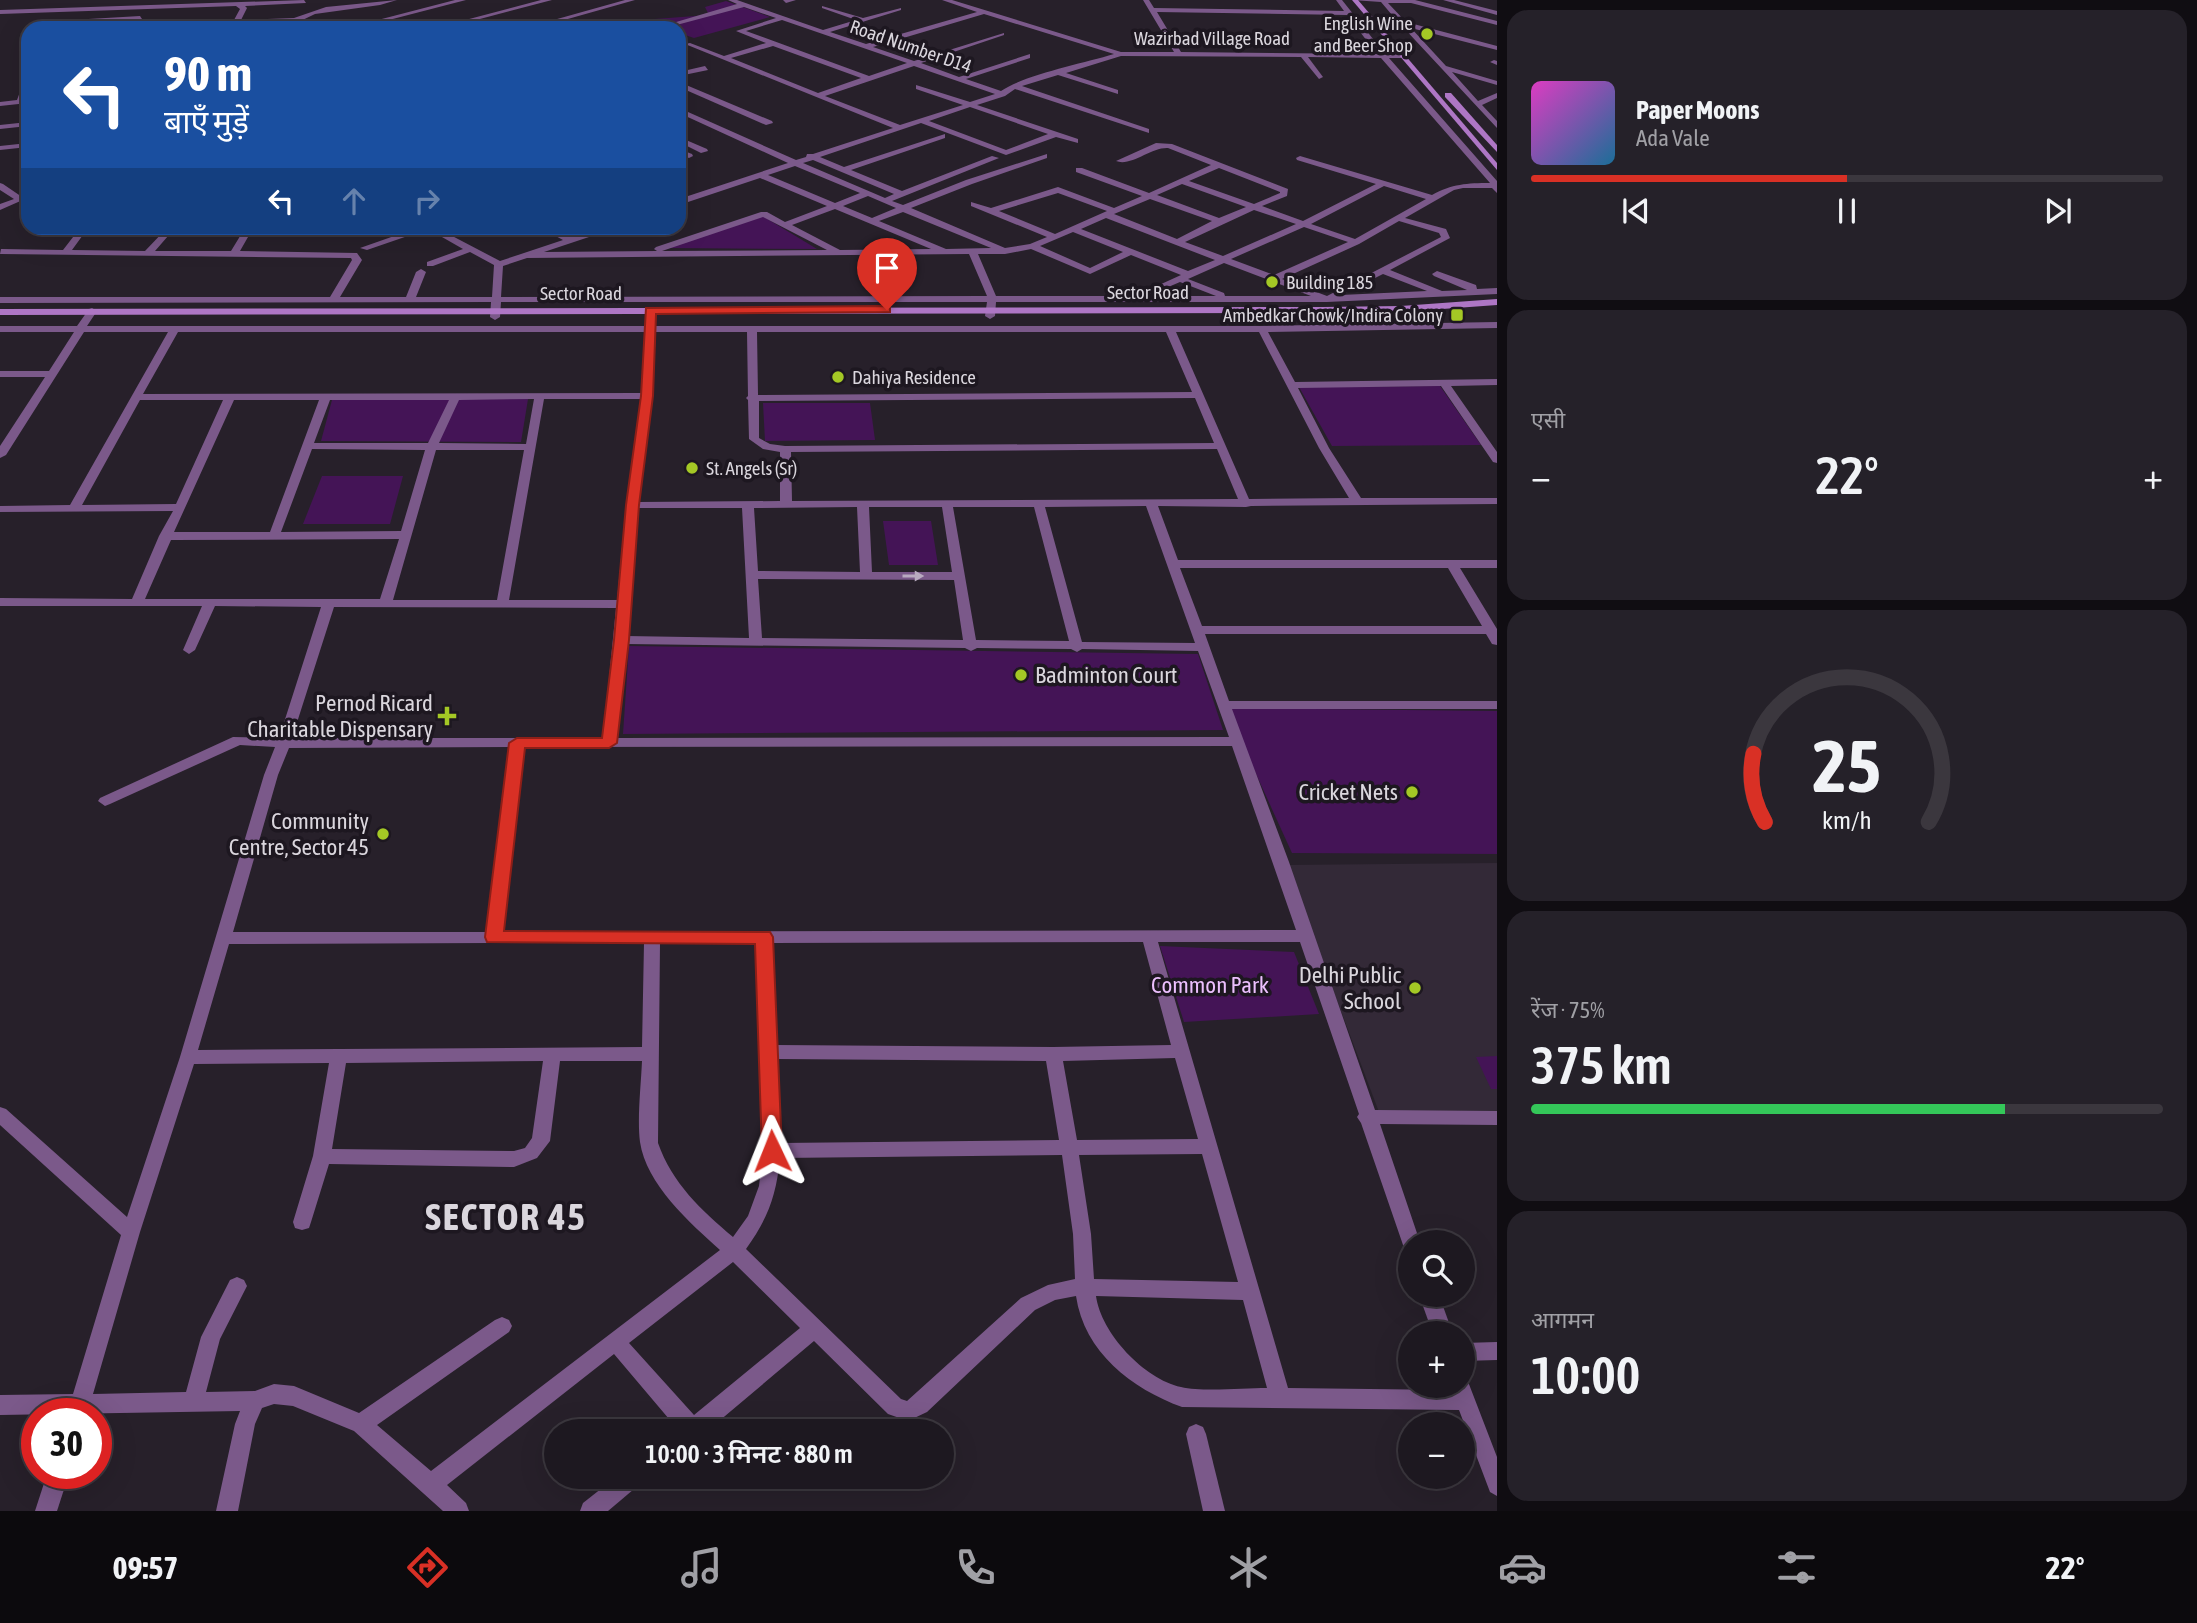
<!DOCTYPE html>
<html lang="hi">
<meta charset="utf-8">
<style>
body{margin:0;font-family:"Asap Condensed","Noto Sans Devanagari",sans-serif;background:#252129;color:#f1f3f6;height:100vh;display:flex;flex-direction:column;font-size:26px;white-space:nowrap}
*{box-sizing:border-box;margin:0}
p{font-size:23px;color:#a0a0a5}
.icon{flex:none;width:38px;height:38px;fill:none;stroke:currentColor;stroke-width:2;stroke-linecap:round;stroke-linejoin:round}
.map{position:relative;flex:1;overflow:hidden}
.sheet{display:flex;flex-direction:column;gap:10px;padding:10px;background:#100d12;width:700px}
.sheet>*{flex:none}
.guide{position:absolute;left:21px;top:21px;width:665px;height:214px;border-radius:21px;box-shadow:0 7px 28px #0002,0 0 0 2px #3b373e;background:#1a4fa0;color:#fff;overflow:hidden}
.buttons{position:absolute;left:1398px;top:1230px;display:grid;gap:14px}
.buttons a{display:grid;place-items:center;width:77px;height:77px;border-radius:50%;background:#1d1820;box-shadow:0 7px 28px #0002,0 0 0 2px #3b373e;font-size:35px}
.speed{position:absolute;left:21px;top:1398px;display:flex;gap:14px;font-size:35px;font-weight:700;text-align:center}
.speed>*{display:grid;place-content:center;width:91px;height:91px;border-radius:50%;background:#1d1820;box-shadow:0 7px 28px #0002,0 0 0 2px #3b373e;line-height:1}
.speed .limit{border:10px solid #d22;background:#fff;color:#111}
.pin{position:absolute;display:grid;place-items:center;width:60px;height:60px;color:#fff;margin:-72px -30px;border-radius:50% 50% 50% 0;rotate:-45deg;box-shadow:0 0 7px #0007}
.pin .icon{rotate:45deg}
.me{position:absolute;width:77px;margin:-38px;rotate:358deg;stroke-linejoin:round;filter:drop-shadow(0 0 5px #0008)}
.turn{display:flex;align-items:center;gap:24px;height:147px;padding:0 28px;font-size:32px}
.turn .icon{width:91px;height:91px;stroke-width:2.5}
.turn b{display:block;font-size:49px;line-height:60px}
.lanes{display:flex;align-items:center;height:66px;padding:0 28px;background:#0003;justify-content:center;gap:35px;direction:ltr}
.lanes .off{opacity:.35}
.big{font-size:52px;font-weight:600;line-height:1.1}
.sheet .widget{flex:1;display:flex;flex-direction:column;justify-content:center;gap:10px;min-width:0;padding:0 24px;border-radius:21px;background:#252129}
.sheet .dial{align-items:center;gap:0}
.dial svg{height:182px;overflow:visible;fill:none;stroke:#3b373e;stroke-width:7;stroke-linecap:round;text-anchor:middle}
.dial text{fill:#f1f3f6;stroke:none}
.song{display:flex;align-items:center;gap:21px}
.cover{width:84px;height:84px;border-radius:10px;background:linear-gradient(135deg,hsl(310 70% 55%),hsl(200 70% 35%))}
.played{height:7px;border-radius:4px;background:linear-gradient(90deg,#d93025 50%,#3b373e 50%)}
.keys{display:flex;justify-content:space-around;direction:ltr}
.heat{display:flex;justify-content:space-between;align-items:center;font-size:38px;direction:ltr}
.charge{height:10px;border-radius:5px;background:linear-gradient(90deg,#34c759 75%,#3b373e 0)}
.trip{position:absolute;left:544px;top:1419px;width:410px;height:70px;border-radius:35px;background:#1d1820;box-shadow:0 7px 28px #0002,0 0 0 2px #3b373e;font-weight:600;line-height:70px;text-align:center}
.tabs{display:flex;height:112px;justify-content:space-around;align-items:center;background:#0c0a0d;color:#a0a0a5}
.tabs .icon{width:49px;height:49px}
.tabs .on{color:#d93025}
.tabs b{font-size:32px;color:#f1f3f6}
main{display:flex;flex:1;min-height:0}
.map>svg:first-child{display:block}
.built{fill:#332937}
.green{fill:#441456}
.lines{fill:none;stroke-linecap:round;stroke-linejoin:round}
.street{fill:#7b598a;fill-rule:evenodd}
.secondary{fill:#ae76c5;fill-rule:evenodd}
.oneway{fill:#b9aac0}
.route{fill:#d93025;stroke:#8d1f18;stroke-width:2}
.poi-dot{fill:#a4c825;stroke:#1d1720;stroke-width:2.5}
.labels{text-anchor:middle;stroke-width:7;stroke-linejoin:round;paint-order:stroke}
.far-poi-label{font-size:19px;fill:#dad6dd;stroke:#1d1720;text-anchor:start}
.far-street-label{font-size:19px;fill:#dad6dd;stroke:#1d1720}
.poi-label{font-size:23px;fill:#dad6dd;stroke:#1d1720;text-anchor:end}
.park-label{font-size:23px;fill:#ebbffd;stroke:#1d1720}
.near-district-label{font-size:37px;font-weight:bold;letter-spacing:2px;fill:#dad6dd;stroke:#1d1720}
</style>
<main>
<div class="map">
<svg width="1497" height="1511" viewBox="0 0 1497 1511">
<rect width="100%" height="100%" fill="#27202a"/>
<polygon class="built" points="1497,863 1497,1111 1379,1112 1286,865"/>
<g class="green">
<polygon points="726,1 770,17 694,38 679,33 679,28 666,28 641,20 709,15 705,7"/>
<polygon points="759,214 817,249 666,248"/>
<polygon points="1440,386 1481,445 1332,446 1299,387"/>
<polygon points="528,399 521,442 321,441 332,400"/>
<polygon points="763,403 870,403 875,440 765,441"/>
<polygon points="322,476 403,476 390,524 303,524"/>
<polygon points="883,521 931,521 938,565 889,565"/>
<polygon points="629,646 1198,654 1223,730 623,734"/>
<polygon points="1226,708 1497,711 1497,854 1292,853"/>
<polygon points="1160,946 1294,952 1319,1014 1184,1022"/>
<polygon points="1497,1056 1497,1089 1491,1089 1476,1057"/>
</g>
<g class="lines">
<g class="street">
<polygon points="304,0 306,3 245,6 247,8 241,20 294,18 326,7 397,0 380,5 315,14 288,27 285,25 288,22 169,26 166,24 169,22 234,20 240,9 236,6 0,14 0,10"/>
<polygon points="455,0 466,0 358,28 347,28"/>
<polygon points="541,0 552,0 446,28 435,28"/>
<polygon points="625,0 635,0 536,28 525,28"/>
<path d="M728 0H737L823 30 856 20 822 8V6L863 18 901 8V10L830 32 866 44 977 12 942 0H952L1121 52H1174L1143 0H1149L1154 8 1344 11 1336 0H1342L1385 54H1406L1403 58H1389L1497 181V193L1492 188H1463L1454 190 1405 218 1446 229 1450 238 1390 270 1442 291 1467 290 1434 276 1432 274 1437 271 1476 285 1477 289 1497 288V294L1327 302H996L995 316 990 319 985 316 987 302H501L500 317 495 320 490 317 491 302 0 303V297H330L352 260 351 258 0 254 1 249 63 250 80 228H88L72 250 145 251 167 228H175L155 251H231L245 228H249L252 230 240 251 357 253 362 260 340 297H406L416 272 421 269 426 272 416 297H492L494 265 470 252 433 266H427V262L463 249 428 229 367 250 360 248 417 228H437L500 261 563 240 541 228H551L571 237 600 228H611L610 230 544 252 657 251 654 249 656 247 761 212H767L785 222 827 206 760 178 679 205V199L788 163 679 113V108L796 160 806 157 807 154H813L893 128 685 44 690 43 724 56 766 43 736 31 776 18 744 7 669 27 666 25 737 4ZM1157 12 1347 15 1377 54 1181 52ZM984 14 1114 54C1081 64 1027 74 1001 91L966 79 1030 58V54L959 77 921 63 1004 35V33L914 61 873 47ZM782 20 907 63 869 76 746 31ZM773 46 861 78 818 93 731 58ZM1121 56 1301 57 1319 79 1323 77 1308 57 1381 58 1490 183C1467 183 1452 184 1432 195L1300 156 1296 158 1297 160 1376 184 1303 221 1262 206 1287 196 1288 189 1172 144 1156 143 1116 161C1131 167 1151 147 1168 148L1211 165 1149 193 1082 168H1076V172L1142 196 1114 208 1058 187 991 208 971 202V206L1047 237 1030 244 1005 248 911 208 972 184 1047 158V154L966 180 903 205 892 201 999 158 992 156 902 191 851 170 945 138V134L844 167 820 157 921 123 1006 155 1056 137 1078 143V139L977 105 1005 96 1015 89 1149 133V129L1022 86 1058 75 1118 94V90L1066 73ZM914 66 995 94 970 102 916 85V89L963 105 900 125 825 96ZM970 107 1048 134 1006 150 929 121ZM813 160 894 194 885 198 803 163ZM795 166 860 193 835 203 768 175ZM1219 168 1280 192V193L1254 204 1189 181ZM1182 184 1246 207 1219 218 1157 195ZM1384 186 1426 199 1355 239 1311 224ZM1058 193 1107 211 1055 234 999 211ZM868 196 896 208 872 218 843 206ZM1150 199 1212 221 1177 239 1114 214ZM835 209 931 249 840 250 792 225ZM1254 210 1296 224 1223 256 1185 242ZM903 212 991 248 946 249 879 221ZM763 217 827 250 661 251H662ZM1106 218 1215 260 1188 271 1081 229ZM1399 221 1439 233 1441 237 1327 296 1282 279 1359 244ZM1304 227 1348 242 1274 275 1231 259ZM1073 232 1123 252 1090 268 1040 246ZM1031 249 1090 274 1131 255 1181 275 1135 296H996L978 254H1005ZM969 254 987 296 501 297 503 266 527 258ZM1224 263 1311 296H1225L1224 293 1188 279ZM1383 274 1427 291 1341 295ZM1180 282 1216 296H1147Z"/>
<polygon points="783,0 796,0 786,3"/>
<polygon points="1352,0 1415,0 1497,21 1497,25 1411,3 1388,3 1406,22 1497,46 1497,50 1411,28 1446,66 1497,81 1497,85 1452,72 1478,101 1497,93 1497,98 1482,105 1497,121 1497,128 1402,26 1383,24 1385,21 1398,22 1381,2"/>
<polygon points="1443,0 1454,0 1497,11 1497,15"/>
<polygon points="140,16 142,19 54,25 51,23 54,21"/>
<polygon points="1494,60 1497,61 1497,65 1490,62"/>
<polygon points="705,66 708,70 679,76 679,72"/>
<polygon points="28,79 28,91 25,99 28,99 28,103 0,106 0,102 17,100 24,81"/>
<polygon points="679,82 772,121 773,123 766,125 679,87"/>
<polygon points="28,122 28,126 0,129 0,125"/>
<polygon points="679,137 707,149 708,151 701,153 679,142"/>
<polygon points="28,143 28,147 0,150 0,146"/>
<polygon points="679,149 692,154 693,156 689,158 679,154"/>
<polygon points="0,183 3,184 25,199 0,210 0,204 14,199 0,190"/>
<path d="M650 307 655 310V326H1262L1497 322V328L1268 332 1295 382 1497 379V385L1451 386 1497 452V463L1493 462 1441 386 1298 388 1329 448 1361 498H1497V504L1251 506 1246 507 1158 506 1178 560H1497V568H1460L1497 629V645L1492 644 1486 634H1205L1229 701H1497V709H1232L1289 862 1375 1110 1497 1111V1125L1380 1124 1420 1242H1410V1250L1404 1248 1402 1242 1361 1123 1357 1117 1359 1114 1300 942H1158L1288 1388 1451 1390 1450 1386H1463V1378L1467 1379 1497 1457V1496L1490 1492 1459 1410 1182 1407C1132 1389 1084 1352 1076 1296L1055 1300 1035 1310 927 1412 908 1421 888 1414 814 1341 706 1432H680L614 1354 447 1485 466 1503 469 1511H443L354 1431 293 1406 274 1404 262 1408 255 1424 238 1511H216L235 1424 240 1411 0 1415V1395L73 1394 121 1235 0 1125V1107L6 1109 127 1217 180 1057 264 775 275 747 240 745 110 804 105 806 98 801 100 798 233 737 279 738 321 607 215 606 195 650 189 654 183 650 202 606H0V598L132 599 159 536 173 511 0 512V506L70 505 168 332H84L6 455 0 458V446L45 377H0V371H49L74 332H0V326H77L89 309 92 308 97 311 87 326H646L645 310ZM178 332H646L642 393 143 394ZM656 332H747L748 396 746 398 748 400 749 439 763 449 780 452V501L639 502 652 396ZM757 332H1166L1192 392 758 395ZM1176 332H1259L1319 448 1349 498 1249 499ZM1195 398 1214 443 785 446 770 444 759 438V401ZM534 399 526 444 439 443 459 400ZM544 399H641L626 505 617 600H509ZM140 400H223L176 504 82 505ZM234 400H319L270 532H174ZM330 400H449L428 443H314ZM312 449 425 450 401 531 281 532ZM1217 449 1238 499 792 501 791 452ZM436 450H524L497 600H393ZM1146 506 1195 643 1082 642 1045 507ZM857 507 860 572 758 571 754 508ZM869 507H942L952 572H872ZM953 507H1034L1069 641 976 640ZM638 508H742L749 638 626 636ZM399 539 380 599H145L171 540ZM1180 568H1448L1482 626H1202ZM758 579 954 580 963 640 762 638ZM334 607 616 608 603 738H292ZM626 644 965 648 971 651 977 648 1071 649 1077 652 1082 649 1198 651 1229 737 617 738ZM1232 746 1296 930 503 932 523 747ZM510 747 487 932H233L278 775 289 748ZM1143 942 1171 1045 1053 1047 776 1045 771 943ZM492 943H644L642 1047 198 1050 229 944ZM660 943H755L763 1151 759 1186 748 1216 733 1237C701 1210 672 1183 658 1143ZM1175 1058 1198 1139 1077 1140 1063 1061ZM777 1059 1046 1061 1059 1140 781 1143ZM543 1061 532 1138 525 1148 514 1151 332 1149 346 1063ZM560 1061H642C641 1085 637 1119 640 1142 646 1184 690 1223 720 1250L431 1471 377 1425 509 1332 512 1326 509 1320 502 1317 495 1320 359 1413 294 1386 274 1384 255 1391 206 1392 220 1339 247 1286 244 1280 237 1277 230 1280 201 1337 186 1392 93 1394 140 1232 194 1064 329 1063 313 1156 293 1222 295 1228 302 1230 309 1228 311 1222 329 1164 514 1167 537 1158 550 1141ZM1202 1154 1238 1282 1094 1279 1091 1234 1079 1155ZM1062 1155 1073 1234 1075 1279 1048 1285 1021 1298 907 1401 901 1399 746 1249C768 1218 776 1197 780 1158ZM733 1262 800 1328 694 1415 629 1343ZM1096 1296 1243 1300 1267 1388C1244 1388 1202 1392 1181 1387 1144 1379 1101 1333 1096 1296Z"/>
<polygon points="1419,1295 1439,1295 1453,1334 1433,1334"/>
<polygon points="1497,1342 1497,1360 1463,1361 1463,1343"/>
<polygon points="1196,1424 1203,1427 1206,1434 1225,1511 1203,1511 1186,1434 1189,1427"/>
<polygon points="47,1474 69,1474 57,1511 35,1511"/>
<polygon points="616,1477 644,1477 640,1484 608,1511 580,1511 583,1503"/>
</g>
<g class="secondary">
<polygon points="1352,0 1358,0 1497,163 1497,170"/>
<polygon points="1445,93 1451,93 1497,145 1497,152 1445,97"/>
<polygon points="1497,299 1497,305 1401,312 1323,313 0,315 0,309 1323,307 1401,306"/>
</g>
</g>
<defs><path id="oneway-solid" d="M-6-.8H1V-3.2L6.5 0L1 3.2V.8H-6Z" transform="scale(1.75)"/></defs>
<use class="oneway" href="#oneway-solid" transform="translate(913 576)"/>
<polygon class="route" points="887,306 890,307 890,312 656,314 653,396 639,505 629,640 617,743 609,748 525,748 504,931 770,932 773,937 782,1151 779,1157 772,1159 765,1157 762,1151 755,944 487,942 485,937 509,743 517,738 602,738 614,640 626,505 641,396 646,308"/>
<g class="poi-dot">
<circle cx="1427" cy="34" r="7"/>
<circle cx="1272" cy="282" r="7"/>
<rect x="1450" y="308" width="14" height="14" rx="3.5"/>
<circle cx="838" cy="377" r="7"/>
<circle cx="692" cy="468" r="7"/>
<circle cx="1021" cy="675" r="7"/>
<path d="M443.5 705.5h7v7h7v7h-7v7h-7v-7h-7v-7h7z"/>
<circle cx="1412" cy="792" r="7"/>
<circle cx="383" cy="834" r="7"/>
<circle cx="1415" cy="988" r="7"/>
</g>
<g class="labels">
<g class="far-poi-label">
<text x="1413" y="30" text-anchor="end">English Wine<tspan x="1413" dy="22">and Beer Shop</tspan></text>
<text x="1286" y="289">Building 185</text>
<text x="1443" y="322" text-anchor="end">Ambedkar Chowk/Indira Colony</text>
<text x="852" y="384">Dahiya Residence</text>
<text x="706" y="475">St. Angels (Sr)</text>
</g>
<g class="far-street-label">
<text x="1212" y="45">Wazirbad Village Road</text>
<text transform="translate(911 46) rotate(19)" y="7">Road Number D14</text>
<text x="1148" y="299">Sector Road</text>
<text x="581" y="300">Sector Road</text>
</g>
<g class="poi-label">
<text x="1035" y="683" text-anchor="start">Badminton Court</text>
<text x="433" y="711">Pernod Ricard<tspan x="433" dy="26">Charitable Dispensary</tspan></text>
<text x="1398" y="800">Cricket Nets</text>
<text x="369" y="829">Community<tspan x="369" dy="26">Centre, Sector 45</tspan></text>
<text x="1401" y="983">Delhi Public<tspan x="1401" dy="26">School</tspan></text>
</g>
<g class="park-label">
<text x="1210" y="993">Common Park</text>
</g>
<g class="near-district-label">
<text x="506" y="1230">SECTOR 45</text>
</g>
</g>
</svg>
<div class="buttons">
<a><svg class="icon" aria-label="search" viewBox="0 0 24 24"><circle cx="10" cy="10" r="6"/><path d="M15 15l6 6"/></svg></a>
<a>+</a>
<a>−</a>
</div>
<div class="speed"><div class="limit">30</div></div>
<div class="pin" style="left:887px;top:310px;background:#d93025"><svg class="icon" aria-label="arrive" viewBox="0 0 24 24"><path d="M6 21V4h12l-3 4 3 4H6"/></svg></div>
<svg class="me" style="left:772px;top:1151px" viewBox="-20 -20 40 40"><path d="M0-17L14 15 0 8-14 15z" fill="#d93025" stroke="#fff" stroke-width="4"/></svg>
<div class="trip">10:00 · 3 मिनट · 880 m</div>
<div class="guide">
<div class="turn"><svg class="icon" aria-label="left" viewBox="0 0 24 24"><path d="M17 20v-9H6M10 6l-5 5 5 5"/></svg><div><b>90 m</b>बाएँ मुड़ें</div></div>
<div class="lanes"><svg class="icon" aria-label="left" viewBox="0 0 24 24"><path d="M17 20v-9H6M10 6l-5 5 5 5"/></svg><svg class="icon off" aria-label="ahead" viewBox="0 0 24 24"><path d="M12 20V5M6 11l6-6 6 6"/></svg><svg class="icon off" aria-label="right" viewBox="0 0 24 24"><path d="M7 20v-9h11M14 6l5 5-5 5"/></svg></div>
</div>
</div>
<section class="sheet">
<div class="widget">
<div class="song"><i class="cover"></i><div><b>Paper Moons</b><p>Ada Vale</p></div></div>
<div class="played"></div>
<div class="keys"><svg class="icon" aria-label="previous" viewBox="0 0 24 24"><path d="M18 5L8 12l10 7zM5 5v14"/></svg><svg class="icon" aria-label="pause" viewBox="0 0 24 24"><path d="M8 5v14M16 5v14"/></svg><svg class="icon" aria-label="next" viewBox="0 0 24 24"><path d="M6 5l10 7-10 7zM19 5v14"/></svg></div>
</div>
<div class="widget"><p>एसी</p>
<div class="heat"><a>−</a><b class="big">22°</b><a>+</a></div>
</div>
<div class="widget dial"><svg viewBox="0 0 100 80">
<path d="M14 69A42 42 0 1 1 86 69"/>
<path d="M14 69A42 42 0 0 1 9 39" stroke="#d93025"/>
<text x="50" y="56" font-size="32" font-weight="700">25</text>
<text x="50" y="72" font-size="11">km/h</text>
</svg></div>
<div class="widget"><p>रेंज · 75%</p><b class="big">375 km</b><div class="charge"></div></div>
<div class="widget"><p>आगमन</p><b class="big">10:00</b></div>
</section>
</main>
<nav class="tabs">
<b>09:57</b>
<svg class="icon on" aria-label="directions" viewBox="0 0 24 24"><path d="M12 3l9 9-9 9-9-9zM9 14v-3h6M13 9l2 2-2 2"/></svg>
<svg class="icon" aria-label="music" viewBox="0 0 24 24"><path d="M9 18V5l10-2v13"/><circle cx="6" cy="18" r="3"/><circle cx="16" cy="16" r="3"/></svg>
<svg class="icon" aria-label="phone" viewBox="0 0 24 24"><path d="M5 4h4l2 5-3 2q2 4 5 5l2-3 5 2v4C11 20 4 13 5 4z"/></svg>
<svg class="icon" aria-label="climate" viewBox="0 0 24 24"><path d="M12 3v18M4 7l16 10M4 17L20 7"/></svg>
<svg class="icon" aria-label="car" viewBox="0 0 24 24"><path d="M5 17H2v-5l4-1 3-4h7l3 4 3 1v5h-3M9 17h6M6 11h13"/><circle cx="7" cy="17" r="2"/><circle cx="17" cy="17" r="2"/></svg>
<svg class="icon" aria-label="filters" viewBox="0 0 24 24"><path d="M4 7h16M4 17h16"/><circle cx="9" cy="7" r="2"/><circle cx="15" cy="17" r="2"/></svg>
<b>22°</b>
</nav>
